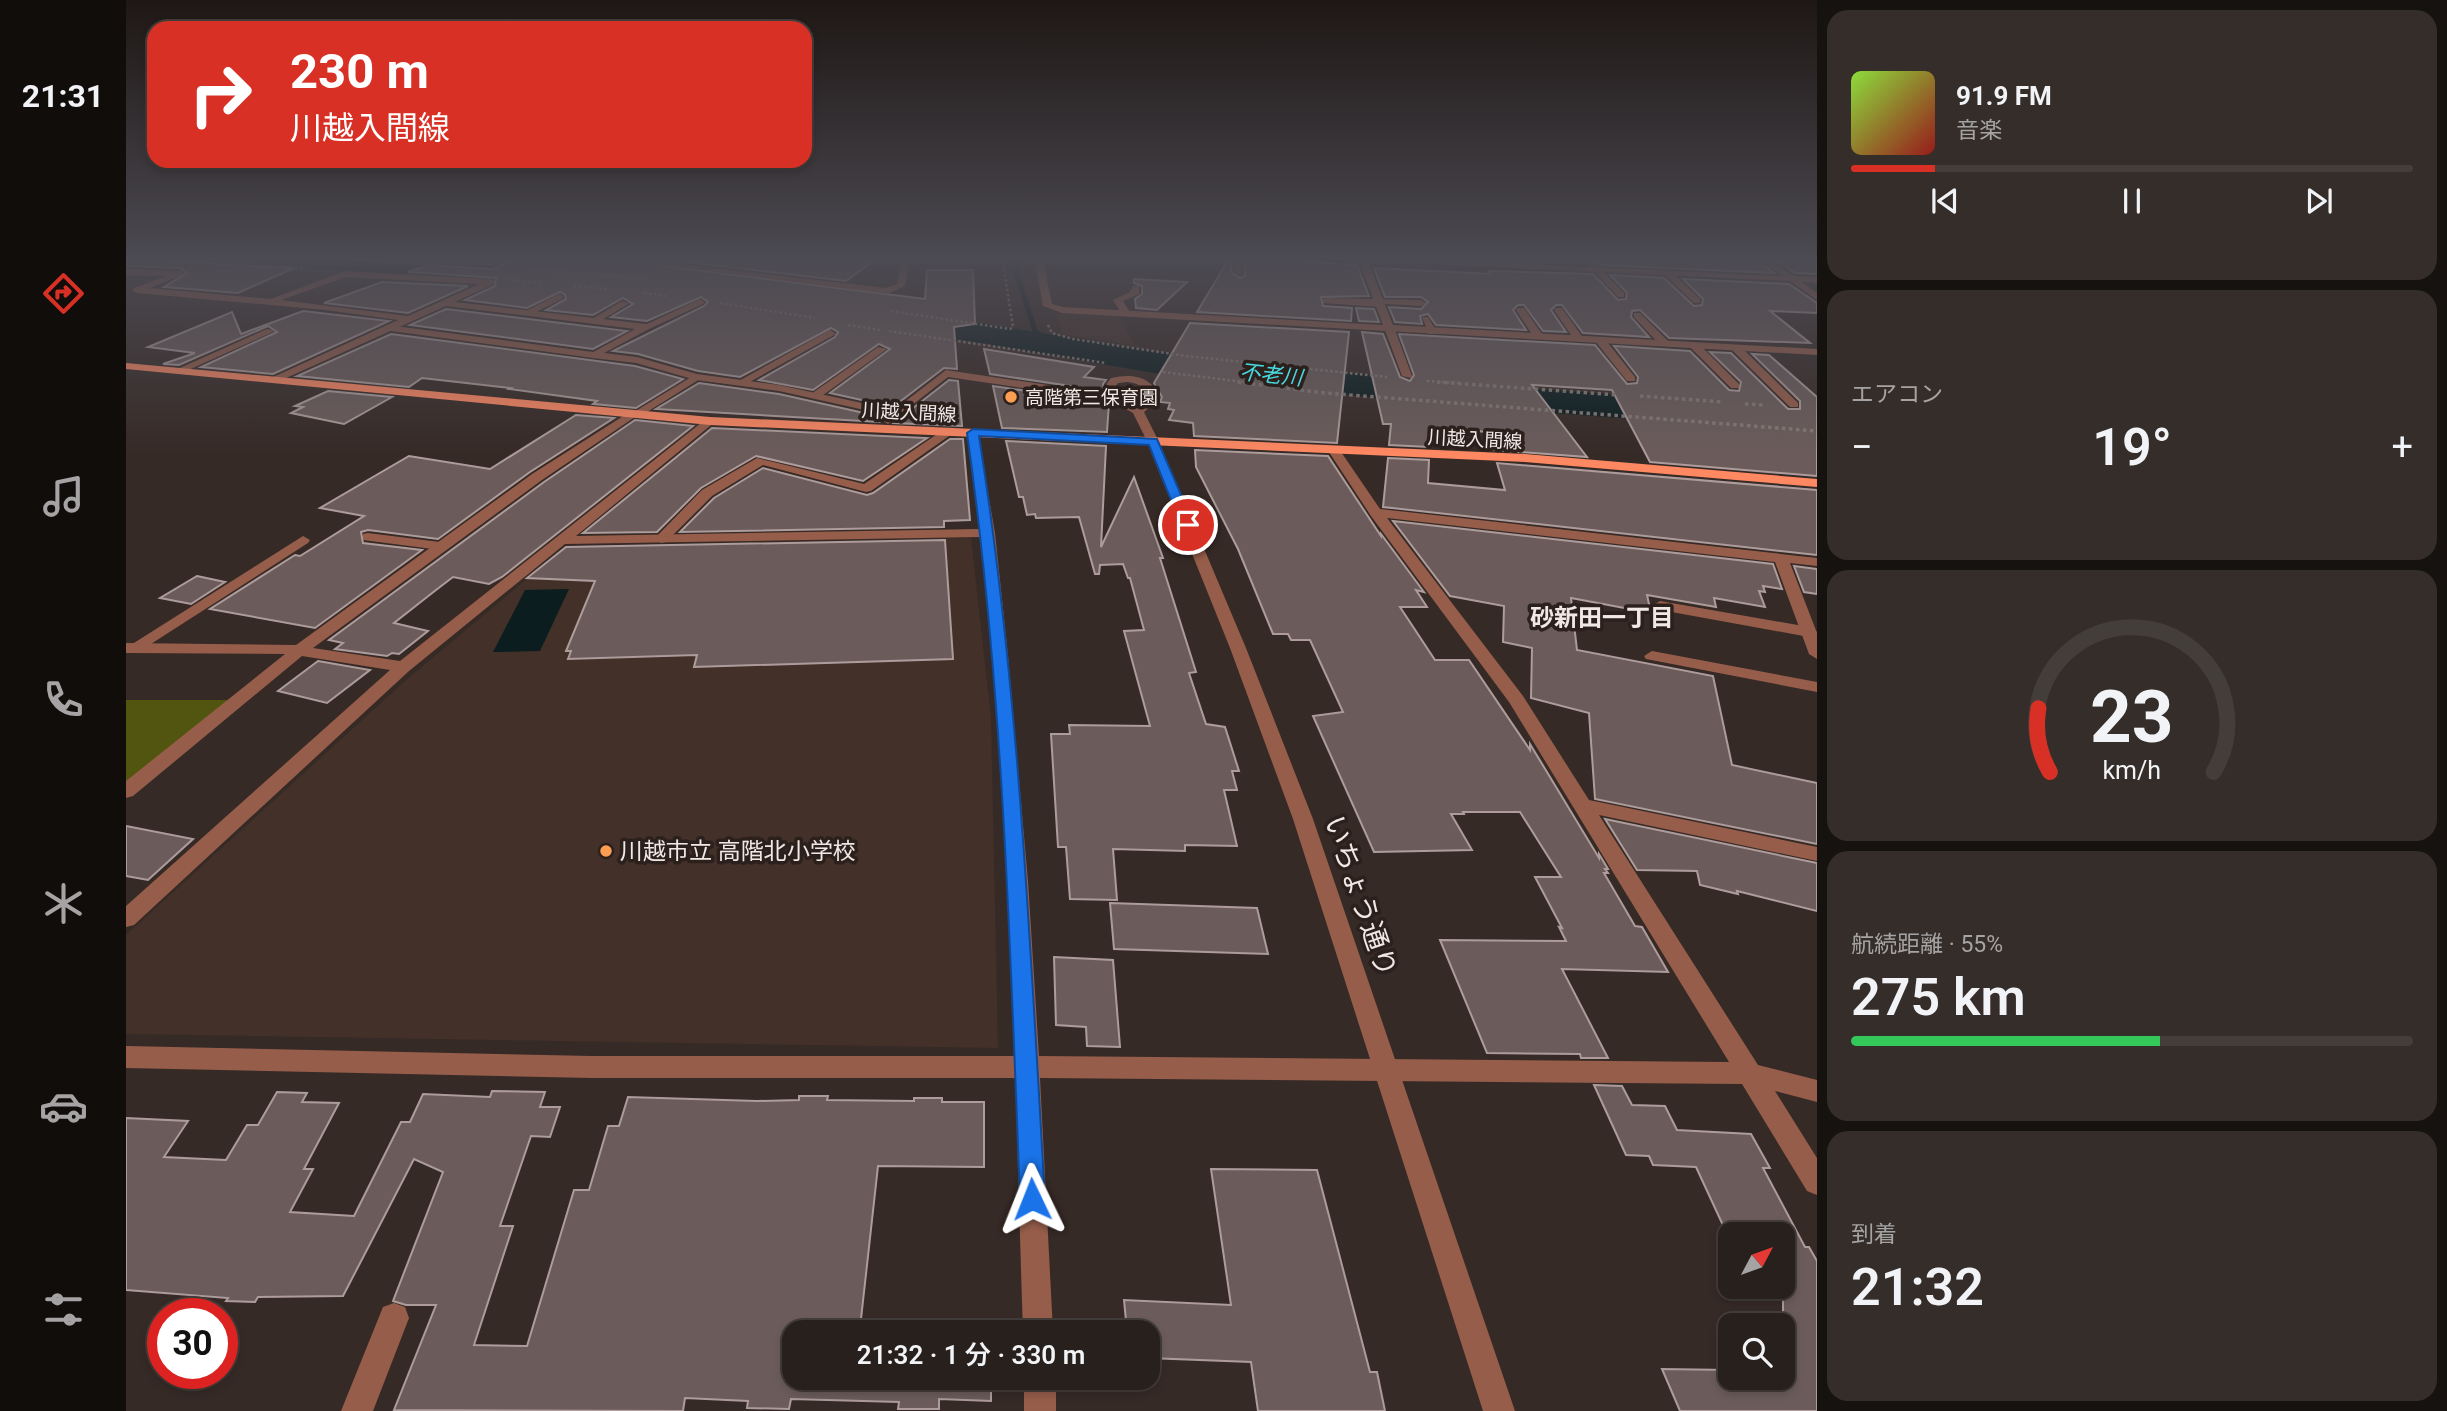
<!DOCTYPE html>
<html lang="ja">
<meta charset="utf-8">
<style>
body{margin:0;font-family:Roboto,"Noto Sans JP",sans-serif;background:#342d29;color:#f1f3f6;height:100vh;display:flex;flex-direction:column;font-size:26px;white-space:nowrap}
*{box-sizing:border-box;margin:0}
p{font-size:23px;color:#a5a3a3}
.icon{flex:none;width:38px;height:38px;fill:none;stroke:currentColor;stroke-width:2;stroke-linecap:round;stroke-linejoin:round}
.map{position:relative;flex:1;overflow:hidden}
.details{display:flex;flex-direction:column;gap:10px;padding:10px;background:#16120f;width:630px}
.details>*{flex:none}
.top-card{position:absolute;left:21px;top:21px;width:665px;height:147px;border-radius:21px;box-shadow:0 4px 10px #0003,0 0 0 2px #443e3b;background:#d93025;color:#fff;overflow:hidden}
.needle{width:46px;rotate:49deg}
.buttons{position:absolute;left:1592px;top:1222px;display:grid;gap:14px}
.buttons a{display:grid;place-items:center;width:77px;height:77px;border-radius:14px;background:#28201c;box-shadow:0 4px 10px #0003,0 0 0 2px #443e3b;font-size:35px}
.speed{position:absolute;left:21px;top:1298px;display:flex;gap:14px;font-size:35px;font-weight:700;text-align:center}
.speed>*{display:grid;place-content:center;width:91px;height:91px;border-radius:50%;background:#28201c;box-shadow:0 4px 10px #0003,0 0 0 2px #443e3b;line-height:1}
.speed .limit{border:10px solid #d22;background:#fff;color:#111}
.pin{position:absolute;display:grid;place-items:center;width:60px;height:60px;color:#fff;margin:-30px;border:4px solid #fff;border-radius:50%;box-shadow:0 2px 7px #0007}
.me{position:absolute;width:77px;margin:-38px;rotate:358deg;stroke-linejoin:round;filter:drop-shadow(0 0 5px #0008)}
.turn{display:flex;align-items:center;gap:24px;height:147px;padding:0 28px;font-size:32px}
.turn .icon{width:91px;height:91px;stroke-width:2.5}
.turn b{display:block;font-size:49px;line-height:60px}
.big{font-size:52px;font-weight:600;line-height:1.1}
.details .card{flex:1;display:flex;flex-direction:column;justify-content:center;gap:10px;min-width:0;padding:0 24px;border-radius:21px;background:#342d29}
.details .dial{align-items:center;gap:0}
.dial svg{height:182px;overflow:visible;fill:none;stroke:#443e3b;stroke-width:7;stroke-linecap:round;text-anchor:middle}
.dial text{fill:#f1f3f6;stroke:none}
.song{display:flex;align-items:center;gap:21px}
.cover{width:84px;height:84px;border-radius:10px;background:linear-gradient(135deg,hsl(90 70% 55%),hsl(0 70% 35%))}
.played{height:7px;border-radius:4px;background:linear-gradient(90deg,#d93025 15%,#443e3b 15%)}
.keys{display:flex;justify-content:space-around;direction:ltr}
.heat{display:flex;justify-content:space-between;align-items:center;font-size:38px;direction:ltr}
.charge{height:10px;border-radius:5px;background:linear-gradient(90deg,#34c759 55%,#443e3b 0)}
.trip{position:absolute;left:656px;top:1320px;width:378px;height:70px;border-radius:21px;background:#28201c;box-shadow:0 4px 10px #0003,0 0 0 2px #443e3b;font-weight:600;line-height:70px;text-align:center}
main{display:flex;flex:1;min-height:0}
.dock{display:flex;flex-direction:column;width:126px;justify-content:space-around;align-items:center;background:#100d0b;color:#a5a3a3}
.dock .icon{width:49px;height:49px}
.dock .selected{color:#d93025}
.dock b{font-size:32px;color:#f1f3f6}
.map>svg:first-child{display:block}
.built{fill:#423029}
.green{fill:#51550f}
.water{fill:#0b1d1e}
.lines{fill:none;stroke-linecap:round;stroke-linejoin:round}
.stream{stroke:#0b1d1e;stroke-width:5}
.river{fill:#0b1d1e;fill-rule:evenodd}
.building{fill:#6b5c5b;stroke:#ad9c9b;stroke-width:2}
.path-far1{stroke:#847a76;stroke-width:2.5;stroke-dasharray:2.5 2.5;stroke-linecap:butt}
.path{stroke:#847a76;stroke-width:3.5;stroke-dasharray:3.5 3.5;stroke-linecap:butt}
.service{fill:#965d4a;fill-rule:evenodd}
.minor{fill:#965d4a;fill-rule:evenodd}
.tertiary{fill:#965d4a;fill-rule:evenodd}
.primary{fill:#fe8862;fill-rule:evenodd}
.route{fill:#1a73e8;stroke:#114b97;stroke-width:2}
.poi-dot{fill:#fb9e51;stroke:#2c201c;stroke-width:2.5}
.labels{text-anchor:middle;stroke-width:7;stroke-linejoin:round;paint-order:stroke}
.far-poi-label{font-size:19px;fill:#f0e8e5;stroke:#2c201c;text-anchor:start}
.far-street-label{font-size:19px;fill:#f0e8e5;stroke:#2c201c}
.far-water-label{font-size:21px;font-style:italic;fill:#48d8df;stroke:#2c201c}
.poi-label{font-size:23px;fill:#f0e8e5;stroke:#2c201c;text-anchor:start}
.neighbourhood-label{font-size:24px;font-weight:bold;fill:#f0e8e5;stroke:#2c201c}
.near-street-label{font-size:28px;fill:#f0e8e5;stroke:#2c201c}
</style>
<main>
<nav class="dock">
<b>21:31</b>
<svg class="icon selected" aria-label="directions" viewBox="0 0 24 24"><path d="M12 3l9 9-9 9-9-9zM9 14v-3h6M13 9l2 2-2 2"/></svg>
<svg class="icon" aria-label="music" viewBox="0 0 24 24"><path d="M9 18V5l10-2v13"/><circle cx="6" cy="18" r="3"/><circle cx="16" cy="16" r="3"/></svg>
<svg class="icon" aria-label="phone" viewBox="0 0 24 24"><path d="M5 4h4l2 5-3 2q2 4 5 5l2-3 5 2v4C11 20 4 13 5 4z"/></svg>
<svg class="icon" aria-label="climate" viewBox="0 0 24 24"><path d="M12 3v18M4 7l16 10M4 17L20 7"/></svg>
<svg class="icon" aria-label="car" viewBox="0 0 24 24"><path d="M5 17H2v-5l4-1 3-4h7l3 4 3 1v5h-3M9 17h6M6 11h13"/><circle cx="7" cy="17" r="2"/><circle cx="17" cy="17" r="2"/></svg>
<svg class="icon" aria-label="filters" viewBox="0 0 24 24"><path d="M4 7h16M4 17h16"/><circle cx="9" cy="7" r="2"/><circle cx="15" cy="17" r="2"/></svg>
</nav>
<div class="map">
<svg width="1691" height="1411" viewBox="0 0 1691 1411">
<rect width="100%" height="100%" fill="#362a26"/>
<g class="built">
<polygon points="930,312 993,315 1008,345 936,334"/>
<polygon points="845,538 865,718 872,1048 0,1034 0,935 279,681 440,546"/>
</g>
<polygon class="green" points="0,700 106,700 0,783"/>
<polygon class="water" points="443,589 414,651 367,652 399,590"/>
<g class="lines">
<polyline class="stream" points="890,257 891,275 909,331 916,336 957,349"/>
<g class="river">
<polygon points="128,257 268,257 379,264 389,267 394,273 389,279 379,282 142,266 132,263"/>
<polygon points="749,306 1028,351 1306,382 1574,400 1588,404 1594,412 1588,420 1574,424 1306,404 1028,373 738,323 733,316 738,309"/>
</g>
</g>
<g class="building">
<polygon points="397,257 539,257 530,262 529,265 799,299 801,270 847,270 849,324 828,327 831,369 818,368 767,407 704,393 764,349 753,344 687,390 633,380 709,337 712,332 705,328 614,377 572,371 512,354 487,351 578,306 582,302 575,297 521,321 485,317 507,304 497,298 467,315 420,310 440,299 439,295 434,292 401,308 339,300 369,286 370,278 282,272 303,265 366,269"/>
<polygon points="556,257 623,257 620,259 749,260 720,281 552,261"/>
<polygon points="1104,257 1106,273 1115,278 1119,275 1118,258 1231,265 1243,296 1195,297 1197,306 1226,308 1225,321 1071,312"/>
<polygon points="1467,257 1630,257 1648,273 1474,265"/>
<polygon points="1645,257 1691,259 1691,274 1669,273"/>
<polygon points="1,259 104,265 168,268 112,293 38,287 61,273 54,268 0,266"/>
<polygon points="1248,268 1365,274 1363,271 1467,274 1492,300 1500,299 1501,293 1484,275 1538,278 1568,306 1576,305 1577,299 1557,279 1663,284 1691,303 1691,313 1644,311 1684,343 1543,338 1514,310 1506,311 1505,317 1523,337 1457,333 1436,305 1430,305 1425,310 1440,332 1417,331 1398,305 1392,305 1387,310 1400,330 1310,325 1302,314 1294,316 1296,324 1269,322 1263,307 1295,309 1302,302 1295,297 1259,297"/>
<polygon points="1008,279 1061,282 1031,310 1010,308 1009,299 1016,294 1016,286 1008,283"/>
<polygon points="256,282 342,286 282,313 198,303"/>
<polygon points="1230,308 1248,309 1253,322 1233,321"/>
<polygon points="320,309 501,331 467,349 284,325"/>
<polygon points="177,311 263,321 147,374 75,367 151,332 142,326 53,365 37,364 69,353 22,347 106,312 115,334"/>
<polygon points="1064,323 1223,332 1211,443 1068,436 1067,423 1043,420 1048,410 1042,409 1044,403 1034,402 1036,397 1028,383"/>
<polygon points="1236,332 1257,334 1274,377 1284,381 1288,375 1273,334 1469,345 1501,384 1511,383 1512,377 1488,346 1564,351 1603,390 1613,391 1615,382 1584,352 1605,353 1662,409 1674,409 1674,401 1626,354 1643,355 1691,397 1691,476 1524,462 1486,390 1406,385 1461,457 1367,450 1361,432 1303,427 1303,447 1263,445 1265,424 1257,424"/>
<polygon points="265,334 509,366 557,379 510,408 467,404 471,401 383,389 385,388 296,378 283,387 171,376"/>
<polygon points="858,349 968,367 958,377 980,380 977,384 978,391 864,374"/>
<polygon points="823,380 832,381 836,426 768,423"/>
<polygon points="573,383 653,394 756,417 754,422 530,409"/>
<polygon points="867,386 983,403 981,432 876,428"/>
<polygon points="202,391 266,397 218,424 165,413 177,407 169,406"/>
<polygon points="450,415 488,418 404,472 312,539 242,530 235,532 237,543 296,550 189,628 84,609 169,555 174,556 238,516 194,508 283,456 364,469"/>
<polygon points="509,420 567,426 376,577 363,584 327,577 310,590 268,623 302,631 273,654 266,653 261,656 209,649 217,643 203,640 418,482"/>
<polygon points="586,428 801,438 737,481 630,456 575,488 531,532 457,533"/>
<polygon points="824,439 837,439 844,520 818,521 818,527 554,532 588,498 637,468 741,495 747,493"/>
<polygon points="880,441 980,446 975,547 1008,477 1037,558 1034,558 1070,672 1063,673 1080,724 1099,727 1113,771 1106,771 1111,790 1098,790 1111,846 1059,845 1059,851 987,849 991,900 944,899 940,847 932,847 925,734 944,734 943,725 1024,726 998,631 1018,630 1004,578 1002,578 997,564 974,565 973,574 969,574 953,517 910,518 909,514 901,515 897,497 893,497"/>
<polygon points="1069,450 1202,456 1255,536 1255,534 1298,592 1290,590 1301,607 1274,607 1309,660 1343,660 1404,750 1404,744 1473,858 1473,854 1482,869 1479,869 1482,873 1478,873 1509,926 1516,927 1542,972 1436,969 1482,1058 1455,1058 1454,1054 1361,1053 1314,940 1440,941 1433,927 1436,928 1409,877 1435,877 1394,812 1337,812 1338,814 1325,814 1346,850 1248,852 1187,716 1217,712 1184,640 1165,640 1162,634 1147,634 1112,549 1070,467"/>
<polygon points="1262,458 1303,460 1302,483 1379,490 1371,463 1691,490 1691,555 1257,507"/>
<polygon points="1267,521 1647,564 1656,589 1637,586 1639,592 1633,591 1639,607 1588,598 1590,607 1521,595 1525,613 1445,598 1451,650 1587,676 1606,765 1691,783 1691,844 1469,799 1463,713 1405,698 1406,648 1377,642 1378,606 1324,596"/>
<polygon points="819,540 827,659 568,667 571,655 442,659 445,651 440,651 469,581 401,578 440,547"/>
<polygon points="1668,566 1691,569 1691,594 1678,592"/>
<polygon points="71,576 99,582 65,604 34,598"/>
<polygon points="192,661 244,670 201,703 152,691"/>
<polygon points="1479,819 1691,863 1691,911 1611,891 1612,894 1574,885 1571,871 1511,870"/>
<polygon points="0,826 67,839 22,880 0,876"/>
<polygon points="984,903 1131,908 1142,954 988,949"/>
<polygon points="928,957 987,960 994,1047 961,1046 960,1027 930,1025"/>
<polygon points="1468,1085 1496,1086 1506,1105 1539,1106 1551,1130 1625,1134 1644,1168 1637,1168 1679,1247 1683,1247 1691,1261 1691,1411 1554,1411 1536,1369 1605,1370 1605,1377 1657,1377 1657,1234 1601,1234 1570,1167 1527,1165 1523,1156 1500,1155"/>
<polygon points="366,1091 419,1092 414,1107 434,1107 424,1137 405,1136 374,1226 387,1226 348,1345 401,1346 448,1190 463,1190 482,1126 493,1126 502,1097 631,1101 673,1100 673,1096 702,1096 701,1100 788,1101 788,1098 816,1098 816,1102 858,1102 858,1167 752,1166 735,1319 865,1323 865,1332 668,1332 668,1377 865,1377 865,1401 813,1399 813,1409 772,1409 773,1402 665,1399 663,1409 621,1408 622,1401 559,1398 557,1411 268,1410 310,1305 280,1305 267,1301 317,1172 288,1159 217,1296 132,1297 129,1302 100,1301 102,1298 0,1290 0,1118 62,1121 38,1157 100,1160 121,1125 132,1125 151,1092 181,1093 176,1102 213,1103 178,1169 187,1169 164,1212 228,1216 275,1122 284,1122 297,1094 364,1097"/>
<polygon points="1085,1169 1191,1170 1244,1372 1251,1372 1259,1411 1132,1411 1125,1362 1022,1358 1022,1332 1001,1331 998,1300 1105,1305"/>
</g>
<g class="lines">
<g class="path-far1">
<polyline points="69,261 176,268"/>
<polyline points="404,270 524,279"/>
<polyline points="382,280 415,283"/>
<polyline points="448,286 481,289"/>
<polyline points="518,293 540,296"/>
<polyline points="594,303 689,318"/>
<polyline points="765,311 884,329 887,327 876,257"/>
<polyline points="722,325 755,330"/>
<polyline points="922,325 926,333 947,339 1060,356 1261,377"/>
<polyline points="763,331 980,363"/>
<polyline points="1037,372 1126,383"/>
<polyline points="1301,381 1335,383"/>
</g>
<g class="path">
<polyline points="1112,382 1199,393 1691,431"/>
<polyline points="1311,382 1491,395"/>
<polyline points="1514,396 1596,402"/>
<polyline points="1619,404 1638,405"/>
</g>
<g class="service">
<polygon points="196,257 299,259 303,262 299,265 200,260"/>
<polygon points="1107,257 1115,257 1116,275 1109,273"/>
<polygon points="1405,257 1413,257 1419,269 1413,269"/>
<polygon points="1455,257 1463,257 1498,293 1498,297 1492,297"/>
<polygon points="1539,271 1545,271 1574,299 1574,303 1568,303 1539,275"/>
<polygon points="1007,286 1013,286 1013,294 997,301 1005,314 997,316 987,300 1004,292"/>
<polygon points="433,294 438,297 436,299 404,315 396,313"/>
<polygon points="1200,298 1295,300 1300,303 1295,306 1259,304 1254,307 1197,303 1197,299"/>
<polygon points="574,299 579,302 577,304 523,329 515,327"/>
<polygon points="496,301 504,303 469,324 461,322"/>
<polygon points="1392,308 1398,308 1418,337 1417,339 1409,339 1390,310"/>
<polygon points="1430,308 1436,308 1458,339 1457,341 1449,341 1428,310"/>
<polygon points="1508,313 1514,313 1542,341 1542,345 1534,345 1508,317"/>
<polygon points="1296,317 1302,317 1311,332 1309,334 1303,334"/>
<polygon points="261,325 467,352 472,355 467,358 258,330 256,328"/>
<polygon points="1264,327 1269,330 1286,376 1285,378 1276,376 1259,330"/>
<polygon points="141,329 149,331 56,373 47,371"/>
<polygon points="704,330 709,333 708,335 620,384 611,382"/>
<polygon points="1470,338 1478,338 1509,377 1509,381 1501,381 1470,342"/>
<polygon points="1564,343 1572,343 1613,384 1613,388 1605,388 1564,347"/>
<polygon points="1605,345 1613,345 1672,403 1672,407 1664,407 1605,349"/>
<polygon points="752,347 761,349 693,398 685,398 685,394"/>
<polygon points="570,374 574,375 574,379 513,417 503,415"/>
<polygon points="820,428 830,431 745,491 740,492 637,465 586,496 540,542 535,543 528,539 576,490 631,458 738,484"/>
<polygon points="242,533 314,542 321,546 314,550 237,540 237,534"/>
<polygon points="177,536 184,540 182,543 14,651 8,653 0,648"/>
<polygon points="1534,601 1683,627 1691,632 1683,637 1529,609 1526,606"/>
<polygon points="1526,651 1691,682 1691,692 1520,659 1518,656"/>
<polygon points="268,1303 279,1307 283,1318 247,1411 215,1411 257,1307"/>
</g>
<g class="minor">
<polygon points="381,257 394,257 366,266 305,263 301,260 305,257 366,260"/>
<polygon points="544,257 554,257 545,263 760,288 771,284 776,257 784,257 779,286 761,294 531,264"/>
<polygon points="1197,257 1250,257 1656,276 1632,257 1641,257 1668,276 1691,277 1691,283 1676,282 1691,293 1691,300 1664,281 1242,261 1267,325 1691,349 1691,355 936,313 917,306 909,261 913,258 917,261 926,304 937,307 1257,325 1233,261"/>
<path d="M0 269 54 271 58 274 24 288 145 299 219 271 365 279 368 280V284L329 302 520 324 523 325V329L478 353 511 357 571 374 653 385 768 410 820 370 982 394 979 386 985 378C1006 373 1026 376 1034 398L1018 412 1033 442 1023 445 1007 413 986 401 822 377 762 424 756 420 761 415 653 391 570 380 510 363 467 358 462 355 509 329 320 306 149 383 145 382V378L272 320 200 310 11 293 6 290 8 288 40 276 0 275ZM220 277 353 284 282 316 155 300ZM1001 382C1012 383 1019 387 1022 397L1011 406 994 396 990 386 992 383Z"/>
<path d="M502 413 512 415 416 480 187 648 274 661 580 419 590 421 450 536 853 529 841 433 851 430 869 533 882 656 902 881 913 1056 1603 1062 1383 702 1245 516 1201 449 1211 446 1254 509 1691 558V566L1664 563 1691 633V659L1683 654 1649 562 1261 518 1397 696 1463 800 1691 847V861L1473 815 1632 1065 1691 1080V1102L1649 1091 1691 1158V1195L1681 1191 1616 1084 914 1078 927 1332H897C888 1067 886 800 854 537L439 544 283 671 8 925 0 927V906L264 670 176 656 7 796 0 798V781L159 654 0 653V643L170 645 406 474Z"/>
<rect x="898" y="1377" width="32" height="34"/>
</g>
<g class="tertiary">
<polygon points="1027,438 1033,442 1120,648 1187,819 1389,1411 1357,1411 1167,819 1104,648 1021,442"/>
<polygon points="0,1046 465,1056 901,1056 910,1059 913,1067 910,1075 901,1078 465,1078 0,1068"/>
</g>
<polygon class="primary" points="0,363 584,417 1399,454 1691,479 1691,487 1399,462 584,425 0,369"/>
</g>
<linearGradient id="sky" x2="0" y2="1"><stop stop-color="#1e1715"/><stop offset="0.57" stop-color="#4c4a52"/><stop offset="1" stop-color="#4c4a52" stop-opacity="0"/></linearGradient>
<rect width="1691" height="454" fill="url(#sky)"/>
<path class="route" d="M847 429 1031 439 1068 525 1062 529 1055 525 1023 445 853 436C893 689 904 944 919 1199L915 1208 906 1212 898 1208 894 1199C884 943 877 687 841 433Z"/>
<g class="poi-dot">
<circle cx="885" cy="397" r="7"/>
<circle cx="480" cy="851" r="7"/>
</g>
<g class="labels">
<g class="far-poi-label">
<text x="899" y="404">高階第三保育園</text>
</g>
<g class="far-street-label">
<text transform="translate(783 412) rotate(3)" y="7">川越入間線</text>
<text transform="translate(1349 439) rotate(3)" y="7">川越入間線</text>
</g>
<g class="far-water-label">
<text transform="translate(1145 375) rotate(6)" y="7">不老川</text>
</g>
<g class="poi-label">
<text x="494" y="859">川越市立 高階北小学校</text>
</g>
<g class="neighbourhood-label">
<text x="1476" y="626">砂新田一丁目</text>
</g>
<g class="near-street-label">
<text transform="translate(1235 896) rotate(71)" y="10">いちょう通り</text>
</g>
</g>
</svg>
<div class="buttons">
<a><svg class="needle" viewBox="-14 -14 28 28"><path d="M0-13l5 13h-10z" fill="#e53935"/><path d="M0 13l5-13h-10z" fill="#a5a3a3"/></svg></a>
<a><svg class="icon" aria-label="search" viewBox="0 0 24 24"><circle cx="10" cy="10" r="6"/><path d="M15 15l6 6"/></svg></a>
</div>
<div class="speed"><div class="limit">30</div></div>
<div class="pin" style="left:1062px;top:525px;background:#d93025"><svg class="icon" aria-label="arrive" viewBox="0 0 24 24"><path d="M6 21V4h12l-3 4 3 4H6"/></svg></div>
<svg class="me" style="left:906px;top:1199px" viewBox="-20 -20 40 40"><path d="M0-17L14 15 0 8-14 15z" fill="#1a73e8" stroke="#fff" stroke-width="4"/></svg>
<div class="trip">21:32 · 1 分 · 330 m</div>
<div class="top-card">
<div class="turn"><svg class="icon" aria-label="right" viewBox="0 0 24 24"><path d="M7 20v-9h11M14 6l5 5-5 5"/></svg><div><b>230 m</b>川越入間線</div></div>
</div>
</div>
<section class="details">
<div class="card">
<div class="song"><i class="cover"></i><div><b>91.9 FM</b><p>音楽</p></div></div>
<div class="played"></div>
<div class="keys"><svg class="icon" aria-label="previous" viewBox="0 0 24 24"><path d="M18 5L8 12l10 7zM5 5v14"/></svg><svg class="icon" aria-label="pause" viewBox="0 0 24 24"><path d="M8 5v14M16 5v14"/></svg><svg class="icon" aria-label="next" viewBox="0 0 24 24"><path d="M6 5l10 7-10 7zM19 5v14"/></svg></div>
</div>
<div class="card"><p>エアコン</p>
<div class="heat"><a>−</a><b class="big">19°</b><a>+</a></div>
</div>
<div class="card dial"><svg viewBox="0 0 100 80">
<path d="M14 69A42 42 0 1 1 86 69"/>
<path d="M14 69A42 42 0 0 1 9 41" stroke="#d93025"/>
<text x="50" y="56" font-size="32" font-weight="700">23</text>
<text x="50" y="72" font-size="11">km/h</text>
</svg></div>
<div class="card"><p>航続距離 · 55%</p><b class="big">275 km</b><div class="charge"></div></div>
<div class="card"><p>到着</p><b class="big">21:32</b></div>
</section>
</main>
